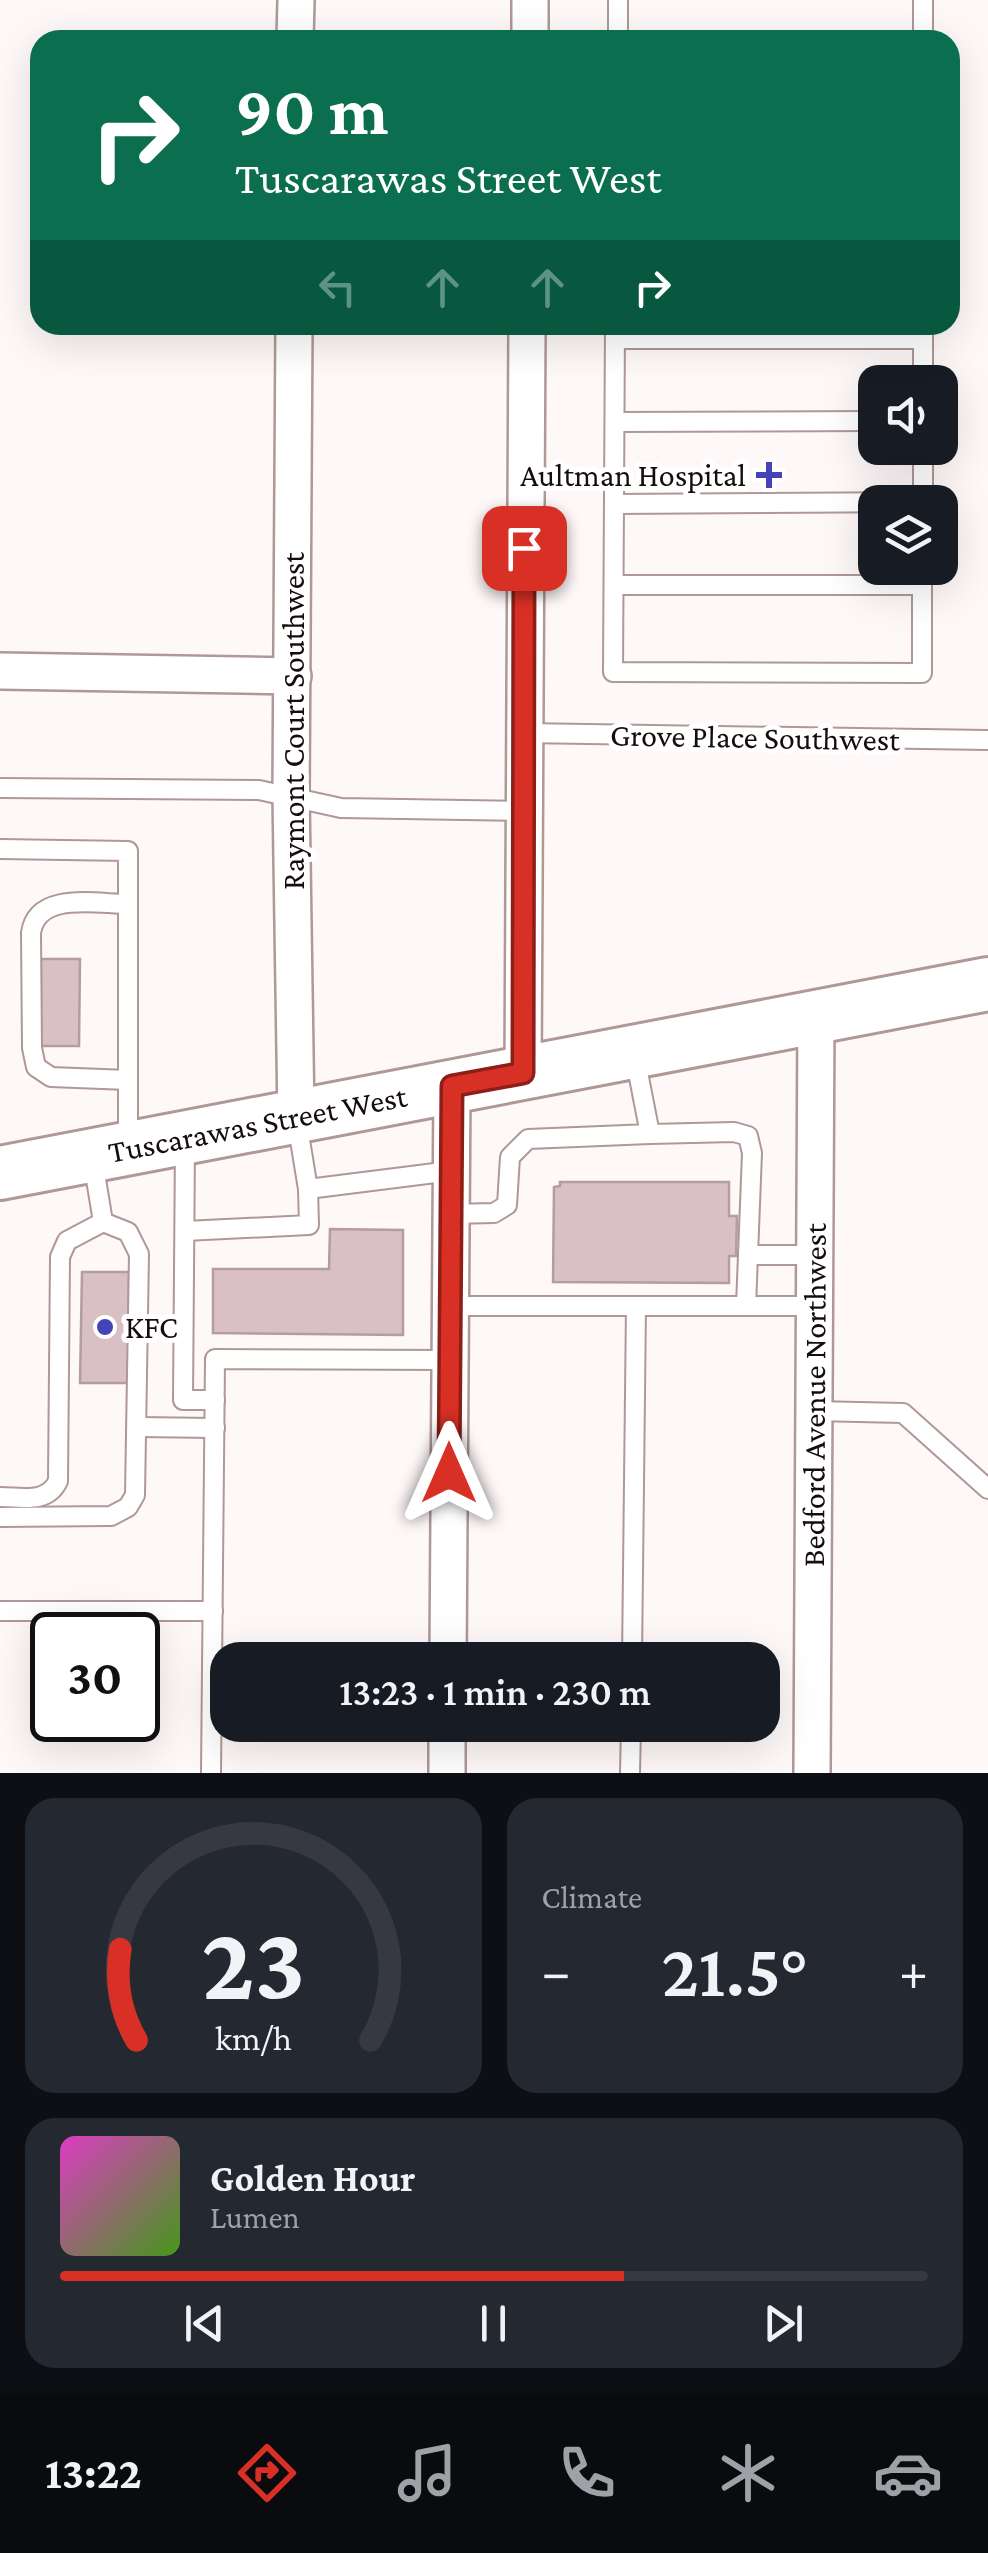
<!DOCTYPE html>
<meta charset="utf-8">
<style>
body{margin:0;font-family:"Crimson Pro",serif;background:#242831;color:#f1f3f6;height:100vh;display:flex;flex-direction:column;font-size:38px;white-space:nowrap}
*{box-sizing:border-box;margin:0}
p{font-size:32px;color:#9ea1a6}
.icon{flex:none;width:55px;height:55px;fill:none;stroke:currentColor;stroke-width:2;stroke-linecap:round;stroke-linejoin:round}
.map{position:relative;height:1773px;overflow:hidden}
.details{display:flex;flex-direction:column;gap:25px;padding:25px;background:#0d0f14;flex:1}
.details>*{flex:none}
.banner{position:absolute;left:30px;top:30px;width:930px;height:305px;border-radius:30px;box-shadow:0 10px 40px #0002;background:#0b6e4f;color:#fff;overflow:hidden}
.buttons{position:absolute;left:858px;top:365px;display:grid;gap:20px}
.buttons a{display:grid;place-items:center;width:100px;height:100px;border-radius:20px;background:#171b24;box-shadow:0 10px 40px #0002;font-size:50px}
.speed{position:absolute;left:30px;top:1612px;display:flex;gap:20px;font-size:50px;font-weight:700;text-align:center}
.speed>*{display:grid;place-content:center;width:130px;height:130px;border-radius:50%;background:#171b24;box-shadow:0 10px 40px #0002;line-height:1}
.speed .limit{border:5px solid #111;border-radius:15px;background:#fff;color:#111}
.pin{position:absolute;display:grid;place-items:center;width:85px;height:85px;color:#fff;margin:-42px;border-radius:20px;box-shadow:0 5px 15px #0006}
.me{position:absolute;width:110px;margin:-55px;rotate:0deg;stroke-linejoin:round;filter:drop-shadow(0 0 8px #0008)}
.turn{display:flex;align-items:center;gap:35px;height:210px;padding:0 40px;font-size:45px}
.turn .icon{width:130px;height:130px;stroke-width:2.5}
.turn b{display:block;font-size:70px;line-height:85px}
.lanes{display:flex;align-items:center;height:95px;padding:0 40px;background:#0003;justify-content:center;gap:50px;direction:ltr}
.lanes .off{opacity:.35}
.big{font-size:75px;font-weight:600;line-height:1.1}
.details .tile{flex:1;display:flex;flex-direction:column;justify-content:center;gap:15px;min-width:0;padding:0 35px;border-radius:30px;background:#242831}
.details .dial{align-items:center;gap:0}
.dial svg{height:260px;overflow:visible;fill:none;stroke:#363941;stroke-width:7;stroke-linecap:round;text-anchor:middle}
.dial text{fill:#f1f3f6;stroke:none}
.song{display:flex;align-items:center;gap:30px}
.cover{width:120px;height:120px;border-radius:15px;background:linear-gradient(135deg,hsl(310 70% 55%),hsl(100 70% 35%))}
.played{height:10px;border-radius:5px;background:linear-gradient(90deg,#d93025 65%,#363941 65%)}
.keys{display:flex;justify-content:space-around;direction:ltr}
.heat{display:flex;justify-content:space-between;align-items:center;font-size:55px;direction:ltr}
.details .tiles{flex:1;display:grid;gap:25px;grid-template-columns:1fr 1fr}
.tile:last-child{grid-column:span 2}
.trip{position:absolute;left:210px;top:1642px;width:570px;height:100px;border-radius:30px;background:#171b24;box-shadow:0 10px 40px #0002;font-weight:600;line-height:100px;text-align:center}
.dock{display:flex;height:160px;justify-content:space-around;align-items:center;background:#090b0e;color:#9ea1a6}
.dock .icon{width:70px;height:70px}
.dock .on{color:#d93025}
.dock b{font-size:45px;color:#f1f3f6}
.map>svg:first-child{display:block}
.building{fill:#d8c0c5;stroke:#b39ca2;stroke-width:2.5}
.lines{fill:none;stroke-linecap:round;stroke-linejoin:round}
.service-casing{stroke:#af9896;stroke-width:22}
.minor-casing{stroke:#af9896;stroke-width:40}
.primary-casing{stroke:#af9896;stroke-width:58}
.service{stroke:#fff;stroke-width:18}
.minor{stroke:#fff;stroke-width:35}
.primary{stroke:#fff;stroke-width:52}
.route-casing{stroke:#8d1f18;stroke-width:25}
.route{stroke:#d93025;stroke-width:18}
.poi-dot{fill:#4443b9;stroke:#fff;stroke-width:4}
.labels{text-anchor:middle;stroke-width:10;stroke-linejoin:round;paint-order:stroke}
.poi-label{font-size:32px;fill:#150d0c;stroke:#fff;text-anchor:end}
.street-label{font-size:32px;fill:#150d0c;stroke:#fff}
</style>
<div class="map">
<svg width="988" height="1773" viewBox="0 0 988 1773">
<rect width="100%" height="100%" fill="#fef9f8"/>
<g class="building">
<polygon points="41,959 80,959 79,1046 41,1046"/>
<polygon points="560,1182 729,1182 729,1216 737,1216 736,1256 729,1256 729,1283 553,1282 554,1187 560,1186"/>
<polygon points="330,1229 403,1230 403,1335 213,1333 213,1269 329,1269"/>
<polygon points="82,1272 129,1272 128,1383 80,1383"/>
</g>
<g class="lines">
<g class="service-casing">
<g id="service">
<polyline points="923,0 923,40"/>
<polyline points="618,40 618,0"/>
<polyline points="615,325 613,672 922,673 922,568"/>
<polyline points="615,339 923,339"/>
<polyline points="923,382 923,325"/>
<polyline points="615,422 875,421"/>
<polyline points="923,448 923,502"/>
<polyline points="614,504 923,502"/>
<polyline points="614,585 922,585"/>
<polyline points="523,733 988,740"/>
<polyline points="0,788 259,790 341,808 522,811"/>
<polyline points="0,849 128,851 128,1142"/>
<path d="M128 1080 51 1077 36 1067 32 1048 31 933C37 891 96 904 128 904"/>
<polyline points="650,1134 734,1132 748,1136 752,1153 746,1306"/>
<polyline points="185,1143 183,1400 215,1400"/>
<polyline points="308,1189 451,1171"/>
<polyline points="451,1214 494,1213 507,1205 510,1157 528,1139 650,1134 635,1057"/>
<polyline points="185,1231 309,1225 308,1189 297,1122"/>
<polyline points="748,1255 814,1255"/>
<polyline points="450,1306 814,1306"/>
<polyline points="814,1411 903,1413 988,1489"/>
<polyline points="138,1427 215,1428"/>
<path d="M0 1497C22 1497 47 1504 58 1481L60 1257 67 1241 103 1222 93 1161"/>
<polyline points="0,1517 111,1516 128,1507 135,1495 139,1254 128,1232 103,1222"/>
<polyline points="0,1611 213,1611"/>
<polyline points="632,1660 636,1306"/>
<polyline points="211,1773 215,1359 450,1360"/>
<polyline points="630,1773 631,1725"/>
</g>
</g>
<g class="minor-casing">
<g id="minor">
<polyline points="295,40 296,0"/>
<polyline points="530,40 530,0"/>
<polyline points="294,325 291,795 296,1117"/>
<polyline points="0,671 293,676"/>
<polyline points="523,1073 527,325"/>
<polyline points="448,1660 452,1087"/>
<polyline points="447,1773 447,1725"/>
<path id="s1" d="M812 1773 816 1017"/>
</g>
</g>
<g class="primary-casing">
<g id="primary">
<path id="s2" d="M0 1173 988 984"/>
</g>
</g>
<use href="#service" class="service"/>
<use href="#minor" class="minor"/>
<use href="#primary" class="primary"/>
</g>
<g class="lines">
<g class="route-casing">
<polyline id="route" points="449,1473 452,1086 523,1073 524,548"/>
</g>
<use href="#route" class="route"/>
</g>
<g class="poi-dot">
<path d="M764 460h10v10h10v10h-10v10h-10v-10h-10v-10h10z"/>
<circle cx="105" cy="1327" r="10"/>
</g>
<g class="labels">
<g class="poi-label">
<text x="746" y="486">Aultman Hospital</text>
<text x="125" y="1338" text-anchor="start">KFC</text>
</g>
<g class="street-label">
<text transform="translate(293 721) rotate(-90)" y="11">Raymont Court Southwest</text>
<text transform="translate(755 737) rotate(1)" y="11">Grove Place Southwest</text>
<text dy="11" stroke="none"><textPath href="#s2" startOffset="262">Tuscarawas Street West</textPath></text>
<text dy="11" stroke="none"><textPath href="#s1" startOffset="378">Bedford Avenue Northwest</textPath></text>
</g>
</g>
</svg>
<div class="buttons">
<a><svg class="icon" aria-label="sound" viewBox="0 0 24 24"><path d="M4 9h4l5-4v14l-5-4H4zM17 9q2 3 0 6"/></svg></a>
<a><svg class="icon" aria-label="layers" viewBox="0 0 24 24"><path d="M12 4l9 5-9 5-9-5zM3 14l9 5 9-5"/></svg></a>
</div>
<div class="speed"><div class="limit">30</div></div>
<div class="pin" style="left:524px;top:548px;background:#d93025"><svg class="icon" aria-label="arrive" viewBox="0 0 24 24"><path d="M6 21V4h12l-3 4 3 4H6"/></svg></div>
<svg class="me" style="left:449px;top:1473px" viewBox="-20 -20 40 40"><path d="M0-17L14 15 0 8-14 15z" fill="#d93025" stroke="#fff" stroke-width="4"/></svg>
<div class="trip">13:23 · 1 min · 230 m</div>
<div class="banner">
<div class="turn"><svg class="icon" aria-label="right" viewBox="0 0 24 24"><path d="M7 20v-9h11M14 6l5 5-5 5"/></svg><div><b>90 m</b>Tuscarawas Street West</div></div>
<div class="lanes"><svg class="icon off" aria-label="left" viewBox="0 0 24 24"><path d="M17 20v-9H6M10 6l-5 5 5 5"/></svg><svg class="icon off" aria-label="ahead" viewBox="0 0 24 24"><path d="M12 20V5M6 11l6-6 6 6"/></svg><svg class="icon off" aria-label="ahead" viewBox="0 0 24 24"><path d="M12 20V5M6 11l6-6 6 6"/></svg><svg class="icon" aria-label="right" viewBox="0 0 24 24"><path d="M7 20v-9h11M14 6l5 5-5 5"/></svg></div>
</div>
</div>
<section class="details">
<div class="tiles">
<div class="tile dial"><svg viewBox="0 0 100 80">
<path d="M14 69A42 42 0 1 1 86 69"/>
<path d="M14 69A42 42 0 0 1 9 41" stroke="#d93025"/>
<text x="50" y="56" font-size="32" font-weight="700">23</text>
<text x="50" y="72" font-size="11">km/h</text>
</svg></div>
<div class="tile"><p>Climate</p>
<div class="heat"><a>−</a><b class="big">21.5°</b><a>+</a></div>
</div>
<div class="tile">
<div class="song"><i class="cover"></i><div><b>Golden Hour</b><p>Lumen</p></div></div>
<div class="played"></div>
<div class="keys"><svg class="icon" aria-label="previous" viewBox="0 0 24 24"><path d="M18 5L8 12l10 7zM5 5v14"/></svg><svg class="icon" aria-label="pause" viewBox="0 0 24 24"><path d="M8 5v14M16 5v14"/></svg><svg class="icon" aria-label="next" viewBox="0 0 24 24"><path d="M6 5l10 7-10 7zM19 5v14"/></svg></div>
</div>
</div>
</section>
<nav class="dock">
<b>13:22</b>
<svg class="icon on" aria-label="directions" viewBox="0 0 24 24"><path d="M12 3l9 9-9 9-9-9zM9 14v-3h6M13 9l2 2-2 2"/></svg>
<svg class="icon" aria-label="music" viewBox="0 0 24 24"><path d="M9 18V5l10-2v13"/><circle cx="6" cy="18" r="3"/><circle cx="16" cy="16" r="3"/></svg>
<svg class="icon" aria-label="phone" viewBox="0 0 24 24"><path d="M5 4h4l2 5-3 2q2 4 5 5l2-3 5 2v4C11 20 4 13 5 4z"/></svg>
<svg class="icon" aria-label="climate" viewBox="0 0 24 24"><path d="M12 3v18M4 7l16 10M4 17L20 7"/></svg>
<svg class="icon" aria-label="car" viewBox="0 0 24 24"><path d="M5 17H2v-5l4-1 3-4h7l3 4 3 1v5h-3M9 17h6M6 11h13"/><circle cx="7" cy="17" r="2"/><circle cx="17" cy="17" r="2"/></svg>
</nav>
